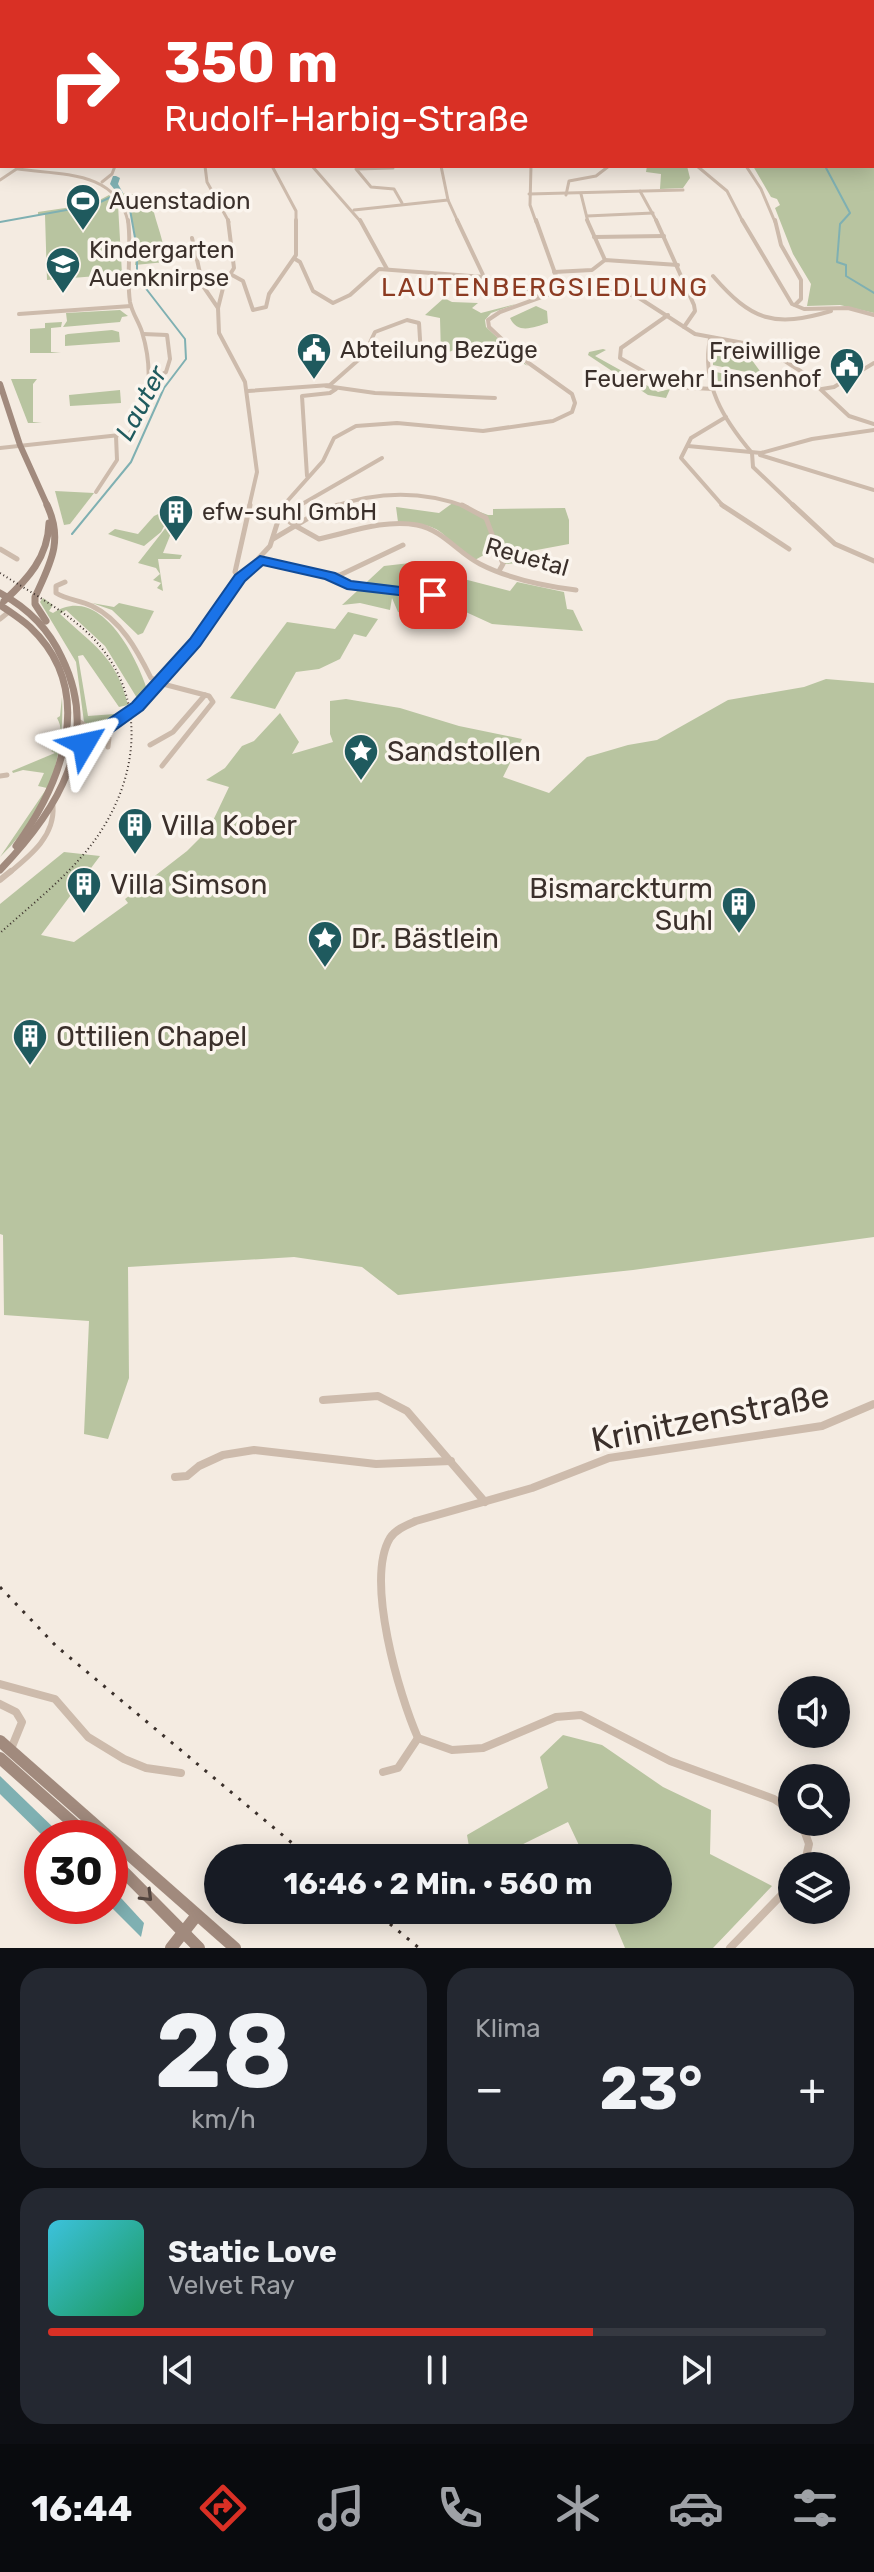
<!DOCTYPE html>
<html lang="de">
<meta charset="utf-8">
<style>
body{margin:0;font-family:Rubik,sans-serif;background:#242831;color:#f1f3f6;height:100vh;display:flex;flex-direction:column;font-size:30px;white-space:nowrap}
*{box-sizing:border-box;margin:0}
p{font-size:26px;color:#9ea1a6}
.icon{flex:none;width:44px;height:44px;fill:none;stroke:currentColor;stroke-width:2;stroke-linecap:round;stroke-linejoin:round}
.map{position:relative;height:1948px;overflow:hidden}
.drawer{display:flex;flex-direction:column;gap:20px;padding:20px;background:#0d0f14;flex:1}
.drawer>*{flex:none}
.banner{position:absolute;left:0px;top:0px;width:874px;height:168px;box-shadow:0 4px 20px #0003;background:#d93025;color:#fff;overflow:hidden}
.tools{position:absolute;left:778px;top:1676px;display:grid;gap:16px}
.tools a{display:grid;place-items:center;width:72px;height:72px;border-radius:50%;background:#171b24;box-shadow:0 4px 20px #0003;font-size:40px}
.speed{position:absolute;left:24px;top:1820px;display:flex;gap:16px;font-size:40px;font-weight:700;text-align:center}
.speed>*{display:grid;place-content:center;width:104px;height:104px;border-radius:50%;background:#171b24;box-shadow:0 4px 20px #0003;line-height:1}
.speed .limit{border:12px solid #d22;background:#fff;color:#111}
.pin{position:absolute;display:grid;place-items:center;width:68px;height:68px;color:#fff;margin:-34px;border-radius:16px;box-shadow:0 4px 12px #0006}
.me{position:absolute;width:88px;margin:-44px;rotate:54deg;stroke-linejoin:round;filter:drop-shadow(0 0 6px #0008)}
.turn{display:flex;align-items:center;gap:28px;height:168px;padding:0 32px;font-size:36px}
.turn .icon{width:104px;height:104px;stroke-width:2.5}
.turn b{display:block;font-size:56px;line-height:68px}
.big{font-size:60px;font-weight:700;line-height:1.1}
.drawer .card{flex:1;display:flex;flex-direction:column;justify-content:center;gap:12px;min-width:0;padding:0 28px;border-radius:24px;background:#242831}
.drawer .dial{align-items:center;gap:0}
.dial b{font-size:104px;line-height:1}
.song{display:flex;align-items:center;gap:24px}
.cover{width:96px;height:96px;border-radius:12px;background:linear-gradient(135deg,hsl(190 70% 55%),hsl(150 70% 35%))}
.played{height:8px;border-radius:4px;background:linear-gradient(90deg,#d93025 70%,#363941 70%)}
.keys{display:flex;justify-content:space-around;direction:ltr}
.heat{display:flex;justify-content:space-between;align-items:center;font-size:44px;direction:ltr}
.drawer .tiles{flex:1;display:grid;gap:20px;grid-template-columns:1fr 1fr}
.card:last-child{grid-column:span 2}
.trip{position:absolute;left:204px;top:1844px;width:468px;height:80px;border-radius:40px;background:#171b24;box-shadow:0 4px 20px #0003;font-weight:700;line-height:80px;text-align:center}
.tabs{display:flex;height:128px;justify-content:space-around;align-items:center;background:#090b0e;color:#9ea1a6}
.tabs .icon{width:56px;height:56px}
.tabs .current{color:#d93025}
.tabs b{font-size:36px;color:#f1f3f6}
.map>svg:first-child{display:block}
.green{fill:#b8c4a0}
.water{fill:#7fb0b2}
.lines{fill:none;stroke-linecap:round;stroke-linejoin:round}
.stream{stroke:#7fb0b2;stroke-width:2}
.river{fill:#7fb0b2;fill-rule:evenodd}
.minor-far4{stroke:#cdbbac;stroke-width:3}
.minor-far3{stroke:#cdbbac;stroke-width:4}
.minor-far2{stroke:#cdbbac;stroke-width:5}
.minor-far1{stroke:#cdbbac;stroke-width:6}
.minor{stroke:#cdbbac;stroke-width:8}
.secondary-far3{stroke:#a18a7d;stroke-width:5}
.secondary-far2{stroke:#a18a7d;stroke-width:6}
.secondary-far1{stroke:#a18a7d;stroke-width:7}
.secondary{stroke:#a18a7d;stroke-width:12}
.rail-far1{stroke:#3b302b;stroke-width:2;stroke-dasharray:1 3;stroke-linecap:butt}
.rail{stroke:#3b302b;stroke-width:3;stroke-dasharray:3 8;stroke-linecap:butt}
.oneway{stroke:#544640}
.route{fill:#1a73e8;stroke:#114b97;stroke-width:2}
.labels{text-anchor:middle;stroke-width:7;stroke-linejoin:round;paint-order:stroke}
.far-poi-label{font-size:24px;fill:#3b302b;stroke:#fbf5ee;text-anchor:start}
.far-street-label{font-size:24px;fill:#3b302b;stroke:#fbf5ee}
.far-neighbourhood-label{font-size:26px;letter-spacing:2px;fill:#8c3b22;stroke:#fbf5ee}
.far-water-label{font-size:26px;font-style:italic;fill:#1f5a5e;stroke:#fbf5ee}
.poi-label{font-size:28px;fill:#3b302b;stroke:#fbf5ee;text-anchor:start}
.near-street-label{font-size:34px;fill:#3b302b;stroke:#fbf5ee}
</style>
<div class="map">
<svg width="874" height="1948" viewBox="0 0 874 1948">
<rect width="100%" height="100%" fill="#f4ebe1"/>
<g class="green">
<polygon points="622,0 874,0 874,313 840,305 807,306 811,284 793,254 775,208 780,205 777,199 771,197 753,166 872,166 872,2"/>
<polygon points="647,166 687,166 690,178 683,188 660,189 661,174 646,172"/>
<path d="M119 193 151 196C153 219 165 238 165 262L135 265C138 242 134 211 119 193Z"/>
<polygon points="109,195 118,205 122,274 47,280 45,215 38,215 38,212 92,204"/>
<polygon points="444,298 452,302 478,303 472,308 481,313 516,304 491,313 485,320 486,327 528,366 505,354 472,343 441,355 440,318 425,315"/>
<path d="M536 306 547 311 548 323C534 327 518 335 510 318Z"/>
<polygon points="120,310 128,316 122,317 120,322 63,327 67,321 66,313"/>
<polygon points="62,322 61,327 51,328 51,352 61,353 30,353 30,329 45,328 45,323"/>
<polygon points="112,330 119,332 120,342 65,346 65,335 68,334"/>
<polygon points="715,341 740,344 771,386 754,386 754,389 718,382 716,372 743,378 746,372 713,365 713,355 742,360 745,355 710,348"/>
<polygon points="603,349 606,350 595,356 622,371 635,374 631,376 658,392 670,389 666,398 648,395 588,355 589,352"/>
<polygon points="11,379 37,379 33,384 33,422 42,423 28,423"/>
<polygon points="120,390 121,403 70,406 69,395"/>
<polygon points="55,491 94,493 70,524 64,525"/>
<path d="M454 502 488 515H493V509L565 508 569 520V544L526 552 523 563 505 564 498 547 475 560C438 538 451 524 398 522L396 507 439 513Z"/>
<polygon points="165,511 171,513 161,532 144,546 108,534 115,529 138,534 154,516"/>
<polygon points="171,521 176,521 163,553 182,555 180,559 158,559 163,591 157,588 161,583 153,580 160,574 156,568 138,563"/>
<polygon points="410,563 428,579 448,583 456,577 510,591 517,582 564,592 567,609 573,610 583,631 492,624 433,597 414,616 398,612 392,598 390,610 360,603 342,605 384,566"/>
<path d="M43 598 53 605 49 611 53 613C98 583 135 652 147 689L143 696 137 698 105 646 66 610 60 614C93 645 116 656 128 705L119 707 83 655 78 656 88 716 115 714 104 723 90 726 84 722 76 662 40 602Z"/>
<polygon points="92,603 114,607 119,603 154,611 143,633 138,635 112,610"/>
<polygon points="348,612 378,619 366,637 354,634 340,659 319,669 296,672 275,709 230,698 287,622 335,629"/>
<polygon points="826,679 874,683 874,1237 633,1270 398,1295 362,1267 294,1257 128,1267 129,1378 108,1439 84,1434 89,1321 4,1315 3,1235 0,1234 0,904 64,852 100,856 41,935 74,942 128,903 125,899 187,851 209,829 229,787 206,780 225,768 242,746 254,741 280,713 299,742 292,754 333,742 330,734 330,701 346,699 400,708 459,726 522,739 503,777 549,793 587,757 628,745 657,740 728,700 804,687"/>
<path d="M62 697C65 761 46 812 0 857L47 788 38 786 44 773 23 770 13 773 12 771 55 753 51 751C60 741 64 730 57 718L60 716Z"/>
<polygon points="563,1735 602,1745 663,1787 711,1810 710,1854 772,1886 713,1948 625,1948 609,1910 658,1910 658,1858 585,1858 568,1822 495,1858 471,1858 467,1835 548,1788 540,1757"/>
</g>
<g class="water">
<polygon points="0,1776 58,1832 64,1838 45,1838 3,1797 0,1794"/>
<polygon points="110,1886 144,1923 141,1937 110,1906"/>
</g>
<g class="lines">
<g class="stream">
<polyline points="534,0 538,2"/>
<polyline points="825,166 850,213 840,224 837,262 846,265 846,276 874,293"/>
<polyline points="0,222 94,205 111,197"/>
<polyline points="72,534 131,462 164,388 186,359 185,339 137,277 137,249 129,204 119,193"/>
</g>
<polygon class="river" points="116,176 120,178 118,184 123,193 119,195 110,184 113,176"/>
<g class="minor-far4">
<polyline points="179,0 188,2"/>
<polyline points="221,0 229,2"/>
<polyline points="417,0 431,2"/>
<polyline points="514,0 517,2"/>
<polyline points="554,0 558,2"/>
<polyline points="115,2 119,0"/>
<polyline points="204,2 208,0"/>
<polyline points="246,2 250,0"/>
<polyline points="394,2 403,0"/>
<polyline points="205,166 207,182 229,222"/>
<polyline points="272,166 296,211 296,222"/>
<polyline points="312,166 361,222"/>
<polyline points="441,166 448,200 458,222"/>
<polyline points="531,166 530,205 536,222"/>
<polyline points="697,166 727,191 743,222"/>
<polyline points="746,166 761,189 775,222"/>
<polyline points="393,168 356,169 371,187 394,189 402,203"/>
<path d="M18 169C60 175 117 170 128 222"/>
<polyline points="0,180 18,168"/>
<polyline points="102,182 112,174 115,166"/>
<polyline points="640,191 657,222"/>
<polyline points="529,194 683,190"/>
<polyline points="581,194 588,222"/>
<polyline points="566,195 569,181 596,176 609,166"/>
<polyline points="354,210 448,200"/>
<polyline points="587,216 653,213"/>
</g>
<g class="minor-far3">
<polyline points="228,220 234,268 224,284 218,308 219,333 245,382 257,472 249,507"/>
<polyline points="360,220 387,269"/>
<polyline points="457,220 484,277"/>
<polyline points="536,220 561,290"/>
<polyline points="587,220 605,260"/>
<polyline points="656,220 694,305 695,311 684,327"/>
<polyline points="742,220 792,304 804,309 848,308 874,315"/>
<polyline points="775,220 781,245 801,280 801,299 795,305"/>
<polyline points="594,237 664,236"/>
<polyline points="192,238 203,286 218,308"/>
<polyline points="295,259 300,262 313,291 333,303 350,295 379,269 484,277 544,296"/>
<polyline points="554,272 592,270 605,260 678,265"/>
<polyline points="232,275 243,281 253,310 266,307 269,294 296,255 296,220"/>
<path d="M713 276C752 321 774 328 831 311"/>
<polyline points="19,314 131,306"/>
<polyline points="668,315 621,348 620,358 671,387 714,389"/>
<polyline points="143,334 167,335 170,359 166,372 147,384"/>
<path d="M710 339C701 384 724 420 752 453"/>
<polyline points="326,386 375,393 495,398"/>
<polyline points="822,389 834,387 874,363"/>
<polyline points="248,391 330,385 364,355 375,332 407,320 419,323 421,355"/>
<polyline points="688,446 761,453 812,439 874,430"/>
<path d="M0 448 129 434C153 407 152 365 142 332 139 322 132 313 130 302 126 275 132 248 128 220"/>
<polyline points="752,453 753,467 795,507"/>
<polyline points="760,455 874,490"/>
<polyline points="307,476 302,396 330,393 336,389"/>
<polyline points="96,492 117,460 116,436"/>
<polyline points="282,507 323,461 334,438 356,426 397,423 483,431 553,421 572,412 575,403 572,394 523,359 489,327 488,320 500,312 561,290 605,290 636,296 695,334 749,344 774,354 802,372 849,416 874,424"/>
<polyline points="297,507 382,458"/>
<path d="M332 507C377 491 422 490 467 507"/>
<polyline points="724,507 681,458 691,438 726,417"/>
</g>
<g class="minor-far2">
<polyline points="462,505 486,518 503,564 499,571"/>
<polyline points="722,505 789,549"/>
<polyline points="793,505 835,544 874,561"/>
<path d="M294 525 319 539C351 532 384 519 417 525 443 530 458 553 480 564 509 579 544 586 576 590"/>
<polyline points="294,525 290,522 295,508 300,505"/>
<polyline points="273,539 310,517 338,505"/>
<polyline points="0,549 17,559"/>
<polyline points="260,560 320,575 340,575 403,545"/>
<polyline points="330,576 347,585 435,595"/>
<polyline points="240,578 235,572 250,505"/>
<path d="M65 582 56 586V593C67 600 80 600 92 606 121 620 137 650 151 678L160 681"/>
<polyline points="0,619 10,611"/>
<polyline points="159,683 209,696 213,702 162,766"/>
<polyline points="80,722 91,729 100,727"/>
<polyline points="104,729 109,738 108,747"/>
<polyline points="66,738 94,733 137,706 192,646 240,578 270,546 283,505"/>
<polyline points="150,745 173,732 205,695"/>
<polyline points="74,756 94,735"/>
<polyline points="0,776 7,775"/>
<path d="M9 873C31 855 55 836 53 806"/>
</g>
<polyline class="minor-far1" points="0,880 11,871"/>
<g class="minor">
<polyline points="323,1400 378,1396 407,1411 485,1502"/>
<polyline points="175,1477 187,1476 199,1466 223,1455 254,1450 376,1464 451,1461"/>
<polyline points="0,1684 55,1699 88,1737 124,1759 146,1768 181,1773"/>
<polyline points="0,1704 16,1712 22,1722 11,1749"/>
<path d="M418 1738C399 1695 365 1580 390 1538 396 1529 407 1525 416 1521L532 1488 609 1458 822 1426 874 1404"/>
<polyline points="418,1738 452,1750 483,1748 556,1717 581,1715 670,1761 774,1799 792,1811"/>
<polyline points="383,1772 398,1768 418,1738"/>
<polyline points="801,1822 809,1844 804,1866"/>
<polyline points="730,1948 792,1884"/>
</g>
<polyline class="secondary-far3" points="139,2 142,0"/>
<polyline class="secondary-far2" points="0,384 20,445 48,507"/>
<g class="secondary-far1">
<path d="M0 593C28 608 49 629 62 658 102 740 57 811 0 870"/>
<path d="M4 601C28 579 48 557 49 523"/>
<path d="M0 605C10 612 21 619 30 627 98 691 62 783 16 846"/>
<path d="M46 621 35 604V597C50 564 64 541 47 505"/>
</g>
<g class="secondary">
<polyline points="0,1741 235,1948"/>
<polyline points="0,1758 90,1838"/>
<polyline points="110,1858 199,1948"/>
<polyline points="171,1948 197,1915"/>
</g>
<g class="rail-far1">
<polyline points="123,2 126,0"/>
<path d="M0 573C30 592 64 610 90 635 150 695 140 780 92 844 66 878 31 905 0 933"/>
</g>
<g class="rail">
<polyline points="0,1587 56,1646 310,1858"/>
<polyline points="373,1910 419,1948"/>
</g>
</g>
<defs><path id="oneway-chevron" d="M-2-3.5L2.5 0L-2 3.5" fill="none" stroke-width="1.6" stroke-linecap="round" stroke-linejoin="round" transform="scale(2)"/></defs>
<use class="oneway" href="#oneway-chevron" transform="translate(147 1896) rotate(45)"/>
<polygon class="route" points="260,556 335,573 351,581 433,591 440,595 433,599 347,589 325,579 263,565 245,581 200,646 143,710 90,748 78,748 78,740 132,703 190,639 235,575"/>
<defs>
<g id="stadium-pin" transform="scale(1.8)"><path d="M0 17L-7.5 6A9.5 9.5 0 1 1 7.5 6Z" fill="#1f5a5e" stroke="#fbf5ee"/><path d="M0-5a6.5 5 0 1 0 0 10a6.5 5 0 1 0 0-10ZM-3.5-1.8h7v3.6h-7Z" fill="#fff"/></g>
<g id="school-pin" transform="scale(1.8)"><path d="M0 17L-7.5 6A9.5 9.5 0 1 1 7.5 6Z" fill="#1f5a5e" stroke="#fbf5ee"/><path d="M0-5L7-2L0 1L-7-2ZM-4 1L0 2.5L4 1V4Q0 6-4 4Z" fill="#fff"/></g>
<g id="civic-pin" transform="scale(1.8)"><path d="M0 17L-7.5 6A9.5 9.5 0 1 1 7.5 6Z" fill="#1f5a5e" stroke="#fbf5ee"/><path d="M-.6-6.5H3V-4.5H.6V-3L4-1V1h2V6H-6V1h2V-1L-.6-3ZM-1.2 2.5V6h2.4V2.5Z" fill="#fff"/></g>
<g id="building-pin" transform="scale(1.8)"><path d="M0 17L-7.5 6A9.5 9.5 0 1 1 7.5 6Z" fill="#1f5a5e" stroke="#fbf5ee"/><path d="M-4-6H4V6H1V3H-1V6H-4ZM-2.5-4.3h1.7v1.8h-1.7ZM.8-4.3h1.7v1.8H.8ZM-2.5-1h1.7V.8h-1.7ZM.8-1h1.7V.8H.8Z" fill="#fff"/></g>
<g id="sight-pin" transform="scale(1.8)"><path d="M0 17L-7.5 6A9.5 9.5 0 1 1 7.5 6Z" fill="#1f5a5e" stroke="#fbf5ee"/><path d="M0-6L1.8-2.2L6-1.7L2.9 1.2L3.7 5.4L0 3.3L-3.7 5.4L-2.9 1.2L-6-1.7L-1.8-2.2Z" fill="#fff"/></g>
</defs>
<g fill-rule="evenodd">
<use href="#stadium-pin" x="83" y="201"/>
<use href="#school-pin" x="63" y="264"/>
<use href="#civic-pin" x="314" y="350"/>
<use href="#civic-pin" x="847" y="365"/>
<use href="#building-pin" x="176" y="512"/>
<use href="#sight-pin" x="361" y="751"/>
<use href="#building-pin" x="135" y="825"/>
<use href="#building-pin" x="84" y="884"/>
<use href="#building-pin" x="739" y="904"/>
<use href="#sight-pin" x="325" y="938"/>
<use href="#building-pin" x="30" y="1036"/>
</g>
<g class="labels">
<g class="far-poi-label">
<text x="109" y="209">Auenstadion</text>
<text x="89" y="258">Kindergarten<tspan x="89" dy="28">Auenknirpse</tspan></text>
<text x="340" y="358">Abteilung Bezüge</text>
<text x="821" y="359" text-anchor="end">Freiwillige<tspan x="821" dy="28">Feuerwehr Linsenhof</tspan></text>
<text x="202" y="520">efw-suhl GmbH</text>
</g>
<g class="far-street-label">
<text transform="translate(527 557) rotate(16)" y="8">Reuetal</text>
</g>
<g class="far-neighbourhood-label">
<text x="545" y="296">LAUTENBERGSIEDLUNG</text>
</g>
<g class="far-water-label">
<text transform="translate(141 403) rotate(-62)" y="9">Lauter</text>
</g>
<g class="poi-label">
<text x="387" y="761">Sandstollen</text>
<text x="161" y="835">Villa Kober</text>
<text x="110" y="894">Villa Simson</text>
<text x="713" y="898" text-anchor="end">Bismarckturm<tspan x="713" dy="32">Suhl</tspan></text>
<text x="351" y="948">Dr. Bästlein</text>
<text x="56" y="1046">Ottilien Chapel</text>
</g>
<g class="near-street-label">
<text transform="translate(710 1417) rotate(-11)" y="12">Krinitzenstraße</text>
</g>
</g>
</svg>
<div class="tools">
<a><svg class="icon" aria-label="sound" viewBox="0 0 24 24"><path d="M4 9h4l5-4v14l-5-4H4zM17 9q2 3 0 6"/></svg></a>
<a><svg class="icon" aria-label="search" viewBox="0 0 24 24"><circle cx="10" cy="10" r="6"/><path d="M15 15l6 6"/></svg></a>
<a><svg class="icon" aria-label="layers" viewBox="0 0 24 24"><path d="M12 4l9 5-9 5-9-5zM3 14l9 5 9-5"/></svg></a>
</div>
<div class="speed"><div class="limit">30</div></div>
<div class="pin" style="left:433px;top:595px;background:#d93025"><svg class="icon" aria-label="arrive" viewBox="0 0 24 24"><path d="M6 21V4h12l-3 4 3 4H6"/></svg></div>
<svg class="me" style="left:84px;top:744px" viewBox="-20 -20 40 40"><path d="M0-17L14 15 0 8-14 15z" fill="#1a73e8" stroke="#fff" stroke-width="4"/></svg>
<div class="trip">16:46 · 2 Min. · 560 m</div>
<div class="banner">
<div class="turn"><svg class="icon" aria-label="right" viewBox="0 0 24 24"><path d="M7 20v-9h11M14 6l5 5-5 5"/></svg><div><b>350 m</b>Rudolf-Harbig-Straße</div></div>
</div>
</div>
<section class="drawer">
<div class="tiles">
<div class="card dial"><b>28</b><p>km/h</p></div>
<div class="card"><p>Klima</p>
<div class="heat"><a>−</a><b class="big">23°</b><a>+</a></div>
</div>
<div class="card">
<div class="song"><i class="cover"></i><div><b>Static Love</b><p>Velvet Ray</p></div></div>
<div class="played"></div>
<div class="keys"><svg class="icon" aria-label="previous" viewBox="0 0 24 24"><path d="M18 5L8 12l10 7zM5 5v14"/></svg><svg class="icon" aria-label="pause" viewBox="0 0 24 24"><path d="M8 5v14M16 5v14"/></svg><svg class="icon" aria-label="next" viewBox="0 0 24 24"><path d="M6 5l10 7-10 7zM19 5v14"/></svg></div>
</div>
</div>
</section>
<nav class="tabs">
<b>16:44</b>
<svg class="icon current" aria-label="directions" viewBox="0 0 24 24"><path d="M12 3l9 9-9 9-9-9zM9 14v-3h6M13 9l2 2-2 2"/></svg>
<svg class="icon" aria-label="music" viewBox="0 0 24 24"><path d="M9 18V5l10-2v13"/><circle cx="6" cy="18" r="3"/><circle cx="16" cy="16" r="3"/></svg>
<svg class="icon" aria-label="phone" viewBox="0 0 24 24"><path d="M5 4h4l2 5-3 2q2 4 5 5l2-3 5 2v4C11 20 4 13 5 4z"/></svg>
<svg class="icon" aria-label="climate" viewBox="0 0 24 24"><path d="M12 3v18M4 7l16 10M4 17L20 7"/></svg>
<svg class="icon" aria-label="car" viewBox="0 0 24 24"><path d="M5 17H2v-5l4-1 3-4h7l3 4 3 1v5h-3M9 17h6M6 11h13"/><circle cx="7" cy="17" r="2"/><circle cx="17" cy="17" r="2"/></svg>
<svg class="icon" aria-label="filters" viewBox="0 0 24 24"><path d="M4 7h16M4 17h16"/><circle cx="9" cy="7" r="2"/><circle cx="15" cy="17" r="2"/></svg>
</nav>
